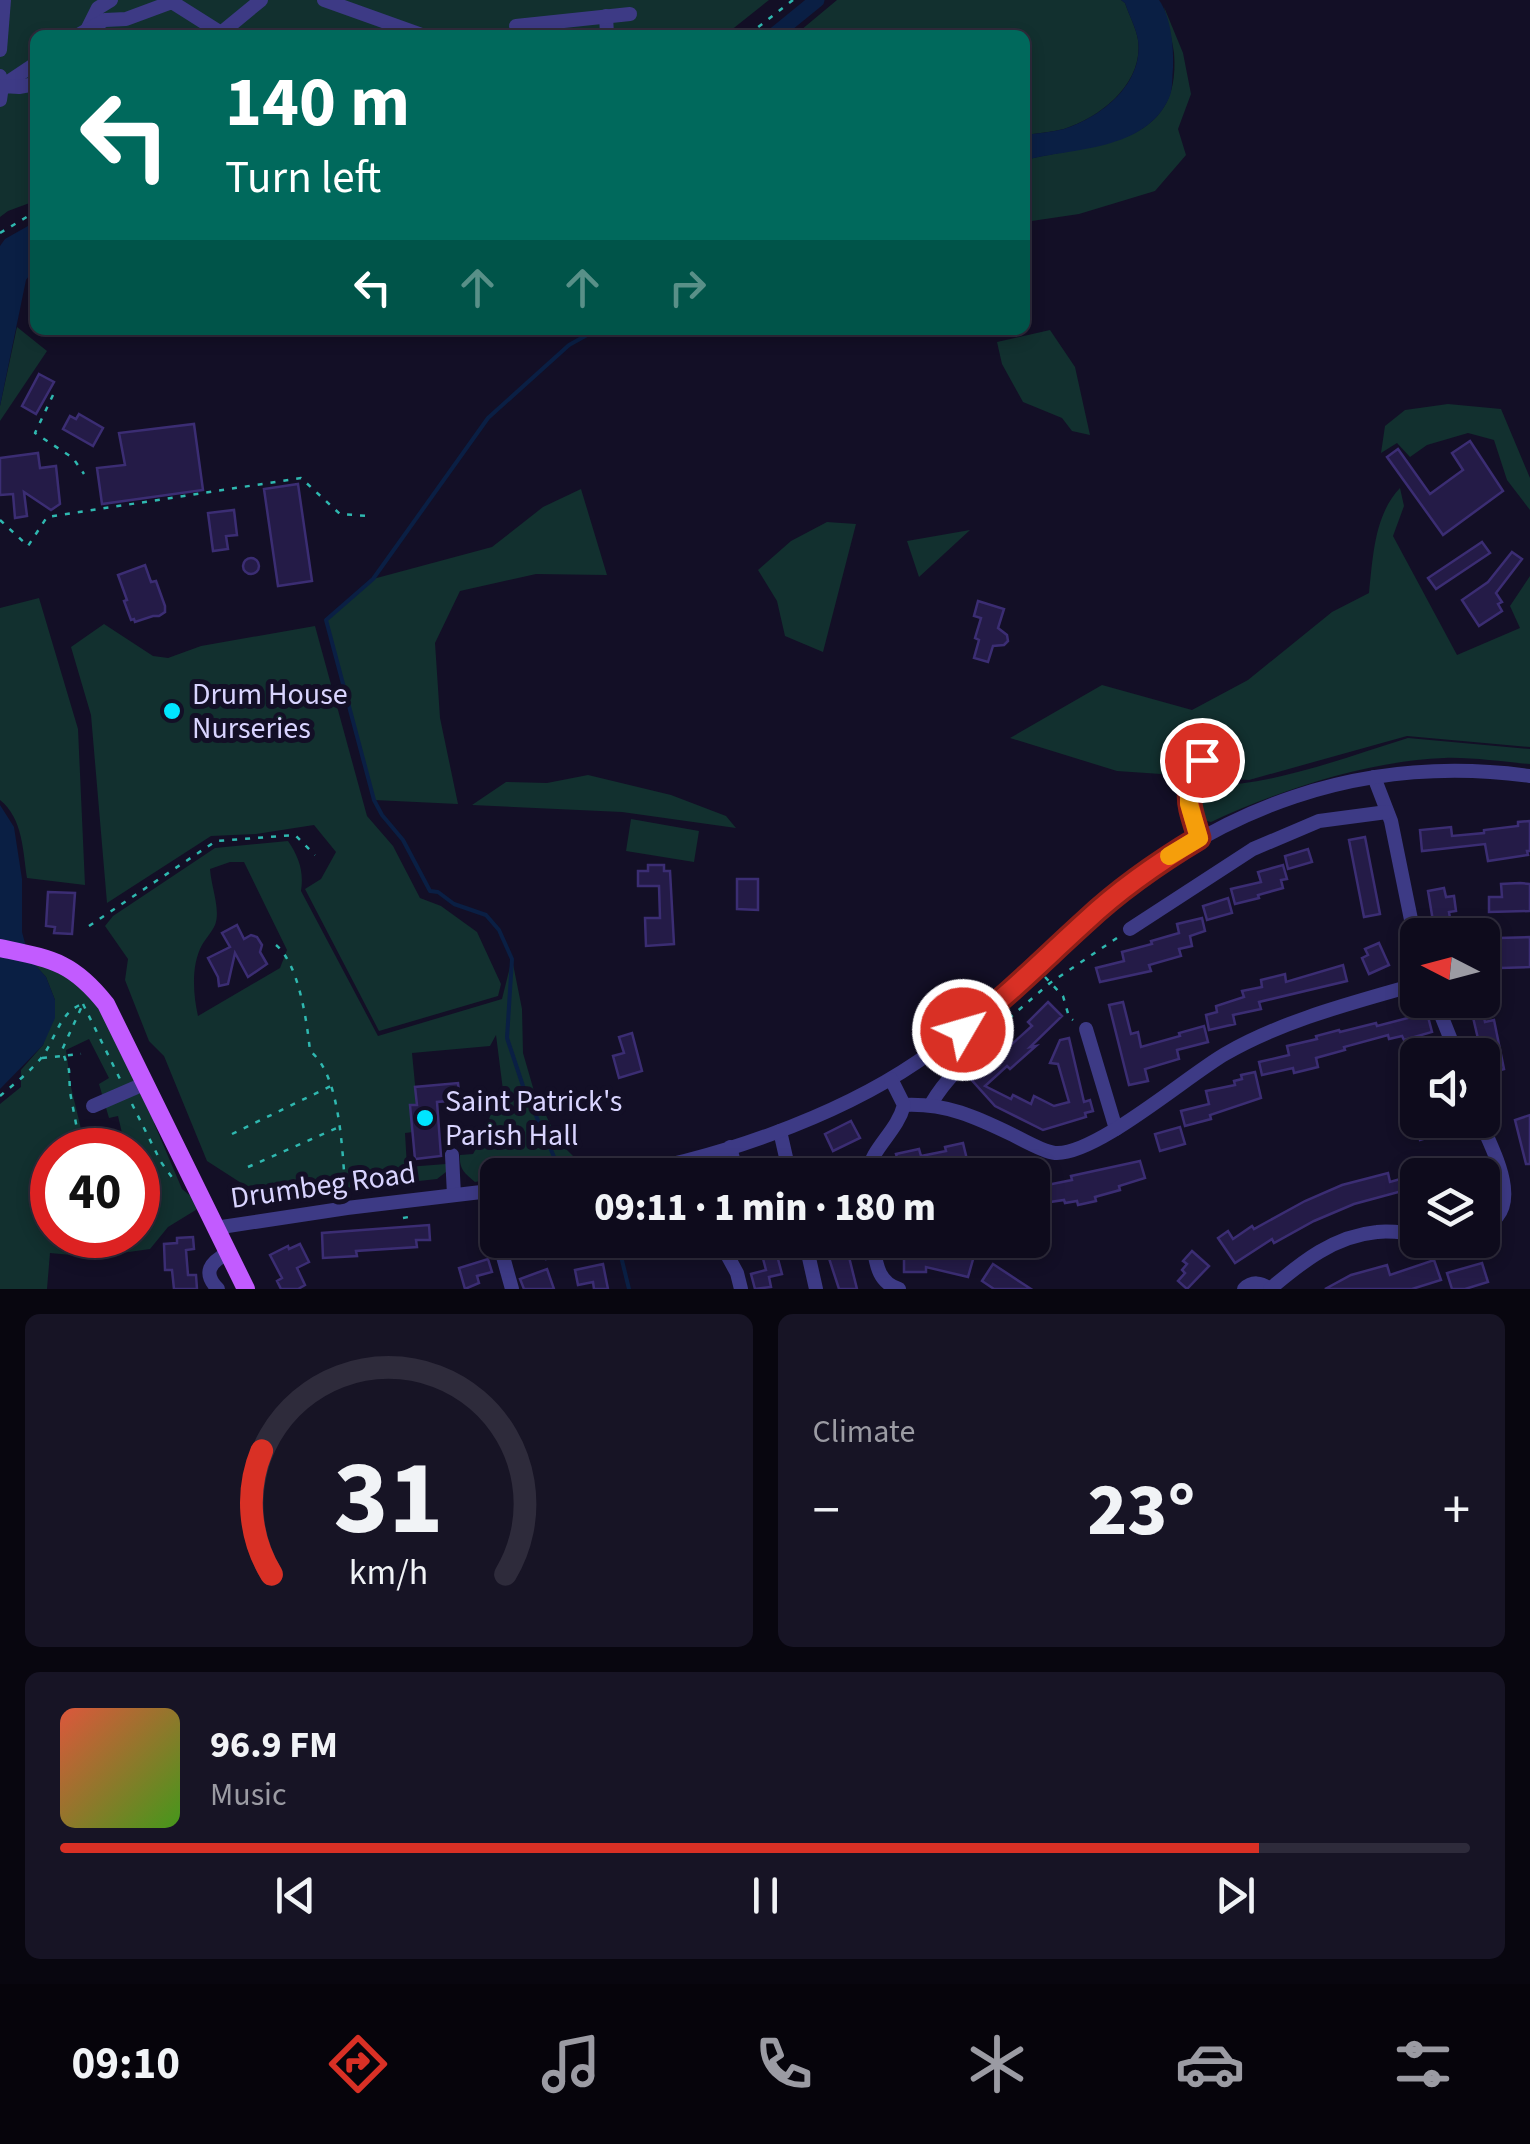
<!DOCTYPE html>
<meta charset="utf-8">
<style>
body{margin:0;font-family:"Source Sans 3",sans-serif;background:#171425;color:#f1f3f6;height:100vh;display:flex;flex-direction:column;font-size:38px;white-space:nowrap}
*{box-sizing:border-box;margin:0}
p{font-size:32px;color:#9b9ba3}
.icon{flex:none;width:55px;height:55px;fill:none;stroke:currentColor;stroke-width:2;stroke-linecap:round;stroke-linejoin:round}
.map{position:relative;height:1289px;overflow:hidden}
.side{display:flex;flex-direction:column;gap:25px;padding:25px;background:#08060f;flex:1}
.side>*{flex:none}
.hud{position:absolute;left:30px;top:30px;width:1000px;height:305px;border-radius:15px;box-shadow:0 5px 15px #0003,0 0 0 2px #2e2b3b;background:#00695c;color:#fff;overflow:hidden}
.needle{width:65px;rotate:276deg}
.buttons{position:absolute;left:1400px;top:918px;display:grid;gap:20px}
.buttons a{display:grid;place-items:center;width:100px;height:100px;border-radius:15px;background:#0e0b1c;box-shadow:0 5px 15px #0003,0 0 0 2px #2e2b3b;font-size:50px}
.speed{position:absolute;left:30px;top:1128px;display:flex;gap:20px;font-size:50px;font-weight:700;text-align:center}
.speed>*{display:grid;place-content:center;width:130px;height:130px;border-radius:50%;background:#0e0b1c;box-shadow:0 5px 15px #0003,0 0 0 2px #2e2b3b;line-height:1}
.speed .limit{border:15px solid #d22;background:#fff;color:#111}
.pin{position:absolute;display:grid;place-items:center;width:85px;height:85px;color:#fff;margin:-42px;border:5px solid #fff;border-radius:50%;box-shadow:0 2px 10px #0007}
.me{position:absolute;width:110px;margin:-55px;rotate:52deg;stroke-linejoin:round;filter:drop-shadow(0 0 8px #0008)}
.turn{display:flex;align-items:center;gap:35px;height:210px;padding:0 30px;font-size:45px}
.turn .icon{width:130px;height:130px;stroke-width:2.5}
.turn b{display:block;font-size:70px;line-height:85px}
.lanes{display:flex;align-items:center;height:95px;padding:0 30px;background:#0003;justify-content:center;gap:50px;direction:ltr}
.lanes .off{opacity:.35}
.big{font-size:75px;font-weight:800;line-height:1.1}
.side .tile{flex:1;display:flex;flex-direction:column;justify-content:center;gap:15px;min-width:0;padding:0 35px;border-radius:15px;background:#171425}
.side .dial{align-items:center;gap:0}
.dial svg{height:260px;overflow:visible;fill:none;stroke:#2e2b3b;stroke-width:7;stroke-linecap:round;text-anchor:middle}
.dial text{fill:#f1f3f6;stroke:none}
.song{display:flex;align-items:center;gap:30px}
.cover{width:120px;height:120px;border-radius:15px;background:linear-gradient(135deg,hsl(10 70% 55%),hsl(100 70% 35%))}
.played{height:10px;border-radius:5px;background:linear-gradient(90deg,#d93025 85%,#2e2b3b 85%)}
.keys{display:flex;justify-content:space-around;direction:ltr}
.heat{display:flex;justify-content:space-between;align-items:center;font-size:55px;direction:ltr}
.side .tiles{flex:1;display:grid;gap:25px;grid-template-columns:1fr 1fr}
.tile:last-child{grid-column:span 2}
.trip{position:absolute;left:480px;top:1158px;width:570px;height:100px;border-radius:15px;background:#0e0b1c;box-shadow:0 5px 15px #0003,0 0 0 2px #2e2b3b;font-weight:800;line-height:100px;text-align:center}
.dock{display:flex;height:160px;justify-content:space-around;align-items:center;background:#06040b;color:#9b9ba3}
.dock .icon{width:70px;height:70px}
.dock .active{color:#d93025}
.dock b{font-size:45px;color:#f1f3f6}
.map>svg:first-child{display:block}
.green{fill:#12302f;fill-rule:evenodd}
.water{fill:#0a1f44}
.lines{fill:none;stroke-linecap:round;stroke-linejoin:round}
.stream{stroke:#0a1f44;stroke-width:4}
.canal{stroke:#0a1f44;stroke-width:15}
.building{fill:#241b47;stroke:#3b2d73;stroke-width:2.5}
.path{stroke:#2fb8b0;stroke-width:2.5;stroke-dasharray:5 8;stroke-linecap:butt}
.minor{stroke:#3d3a85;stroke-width:14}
.major{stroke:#c25bff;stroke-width:18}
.route-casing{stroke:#8d1f18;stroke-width:25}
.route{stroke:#d93025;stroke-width:18}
.slow{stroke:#f59e0b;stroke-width:18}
.poi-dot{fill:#00e5ff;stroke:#130f26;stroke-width:4}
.labels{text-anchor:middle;stroke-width:10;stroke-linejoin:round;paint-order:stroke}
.poi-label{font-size:30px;fill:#d9d4ff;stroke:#130f26;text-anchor:start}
.street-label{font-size:30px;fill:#d9d4ff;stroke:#130f26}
</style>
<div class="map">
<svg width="1530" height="1289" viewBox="0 0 1530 1289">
<rect width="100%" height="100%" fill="#130f26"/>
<g class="green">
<polygon points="0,0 769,0 725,35 35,35 35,201 8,211 0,217"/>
<path d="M837 0H1121L1125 3C1129 15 1136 28 1138 40 1144 82 1102 117 1064 129 1052 132 1038 133 1025 135V35H795Z"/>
<path d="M1164 7 1183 53 1191 94 1178 129 1186 155 1155 191 1079 214 1025 222V160C1092 143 1182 149 1174 53 1172 38 1167 22 1164 7Z"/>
<polygon points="17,327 47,351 0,421 0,406"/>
<polygon points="1050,330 1075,367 1090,435 1072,431 1062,418 1023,402 1002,364 997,342"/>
<polygon points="1448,404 1501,409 1530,478 1530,510 1507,480 1494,440 1468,433 1427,445 1410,457 1397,443 1381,453 1385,426 1405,410"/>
<path d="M1400 488 1404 506 1393 536 1457 655 1520 628 1510 606 1530 576V747L1407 736 1249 780 1117 771 1010 738 1102 685 1192 710 1248 680 1332 612 1369 593C1373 558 1374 515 1400 488Z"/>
<polygon points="581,489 607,575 536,574 460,591 435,643 440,718 458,804 374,800 326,620 373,579 492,547 543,507"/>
<polygon points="827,522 856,524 823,652 785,636 777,601 758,570 791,541"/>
<polygon points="970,530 919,577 907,541"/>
<path d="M39 598 78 729 85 885 27 878C23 852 23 818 0 800V608Z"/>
<polygon points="104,624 153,656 168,658 201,646 315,626 367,816 393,846 420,898 441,906 477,932 501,984 498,996 379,1031 305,889 321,879 336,852 314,825 256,834 211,836 107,903 91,715 71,647"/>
<path d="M1408 738 1530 749V764C1502 762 1472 757 1444 758 1367 761 1280 790 1211 822L1199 819C1194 804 1198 796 1210 786 1278 784 1343 758 1408 738Z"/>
<polygon points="588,775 671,795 726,816 736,828 622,812 472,805 506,782 547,783"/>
<polygon points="631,819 699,831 694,862 626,851"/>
<path d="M288 841C299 857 304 872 301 891L378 1036 502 999 512 959 522 1009 523 1053 534 1091 559 1142 581 1164 518 1175H498L497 1178 475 1182C464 1173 459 1169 460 1155L473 1154 485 1133 493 1106H505L496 1035 490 1046 412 1053 417 1105H411L413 1132 405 1133 407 1167 446 1164V1172L437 1179 302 1194 252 1190 207 1161 164 1056 149 1041 125 980 128 959 105 926 113 916 215 848ZM230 862H244L287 950 280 968 198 1016C193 994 191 965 202 945 206 938 212 932 215 925 221 910 211 886 210 869Z"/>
<path d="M29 958 90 987 157 1115 154 1123 182 1189 194 1199 199 1208 168 1227 150 1249 93 1257 50 1253 47 1289H0V1104L21 1087V1070L43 1045 55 1000 46 977ZM89 1039 109 1078 99 1084 109 1118 118 1116 126 1150H138V1204L141 1220 138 1222V1235H52V1150H86L71 1087 66 1050Z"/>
</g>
<g class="water">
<path d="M1121 0H1159C1171 17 1174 47 1173 68 1172 77 1173 90 1169 98 1145 151 1073 148 1025 160V135C1038 133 1052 132 1064 129 1102 117 1144 83 1138 40 1136 28 1129 15 1125 3Z"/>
<polygon points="35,222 35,267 26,280 0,406 0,246 5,239"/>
<polygon points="0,805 14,827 22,879 22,932 29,958 46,977 55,1000 55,1018 43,1045 0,1089"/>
</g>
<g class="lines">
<g class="stream">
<polyline points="562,1175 523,1086 507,1038 512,959 499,930 486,915 454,904 438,892 430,891 403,840 382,815 374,800 326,620 373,579 488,418 569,345 596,330"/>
<polyline points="617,1240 629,1289"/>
</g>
<polyline class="canal" points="774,35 817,0"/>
</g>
<g class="building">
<polygon points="39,374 54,382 36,414 22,406"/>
<polygon points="79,414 103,428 93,446 63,429 70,416 76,419"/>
<polygon points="194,424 203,490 102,504 97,468 125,465 119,433"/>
<polygon points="1470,441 1503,491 1443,535 1387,457 1398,449 1430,494 1463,470 1452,453"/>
<polygon points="38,453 40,468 56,466 60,504 51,510 24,492 27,516 15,518 13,494 0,495 0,458"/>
<polygon points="298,484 312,581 278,586 264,489"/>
<polygon points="234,510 237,535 226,536 228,549 213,551 208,513"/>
<polygon points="1482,542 1490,553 1436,589 1428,578"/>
<polygon points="1512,552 1522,559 1496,593 1502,602 1498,604 1502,611 1479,626 1462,600 1488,582"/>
<circle cx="251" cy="566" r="8"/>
<polygon points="145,565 151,582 156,581 165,606 165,612 159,616 153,616 135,622 134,619 131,620 124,601 127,600 118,575"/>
<polygon points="978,601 1004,609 998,628 1007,635 1008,641 1004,645 993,646 988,662 974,658 979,640 975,638 981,618 974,616"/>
<polygon points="1530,821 1530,851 1527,851 1528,855 1488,861 1485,844 1422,851 1420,830 1451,827 1452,836 1484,833 1484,830 1518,826 1518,822"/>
<polygon points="1365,837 1380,914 1364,917 1349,840"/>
<polygon points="1308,849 1312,862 1288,869 1285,856"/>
<polygon points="648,865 664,865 664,871 670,871 674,944 646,946 645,918 660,918 659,886 638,886 638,871 648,871"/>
<polygon points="1283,865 1287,879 1281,880 1283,888 1258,895 1259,898 1235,904 1231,889 1261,882 1258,872"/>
<polygon points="737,879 758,879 758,910 737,909"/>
<polygon points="1520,883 1530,884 1530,911 1489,912 1489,897 1502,897 1501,884"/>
<polygon points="1444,888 1446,897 1454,896 1456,911 1449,912 1451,924 1434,927 1428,891"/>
<polygon points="48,892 75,893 72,934 54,933 55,927 46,926"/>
<polygon points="1228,898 1232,913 1207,920 1203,906"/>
<polygon points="1202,918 1205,931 1190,936 1192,946 1179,949 1181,956 1149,965 1151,971 1100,982 1096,968 1124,961 1122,952 1152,944 1151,941 1179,933 1177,924"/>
<polygon points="237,925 244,939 251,935 257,937 262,945 260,952 267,964 248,977 235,953 228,984 219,986 218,977 208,958 230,947 222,933"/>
<polygon points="1530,937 1530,967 1501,968 1499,938"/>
<polygon points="1379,943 1389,965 1369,974 1362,958 1368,955 1365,949"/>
<polygon points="1343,965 1347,981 1259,1002 1261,1009 1233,1015 1235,1024 1209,1030 1206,1015 1217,1012 1216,1006 1244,997 1242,991 1262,987 1261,980 1285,974 1286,982"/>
<polygon points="1466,1000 1480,1000 1485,1022 1494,1020 1504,1069 1490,1073 1483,1042 1479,1043 1472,1013 1469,1014"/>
<polygon points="1048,1002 1062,1016 1030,1047 1036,1046 1010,1069 1007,1066 985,1086 1011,1099 1013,1095 1031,1104 1034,1096 1054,1106 1069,1102 1058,1064 1050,1063 1060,1040 1069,1038 1084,1102 1090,1100 1093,1111 1085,1113 1086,1117 1043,1130 995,1106 969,1077 990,1058 993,1061 1032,1026 1028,1022"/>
<polygon points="1123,1002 1131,1034 1138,1032 1141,1047 1180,1036 1179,1033 1204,1026 1208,1042 1177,1050 1179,1059 1145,1069 1148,1081 1129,1085 1109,1005"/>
<polygon points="1427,1013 1432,1032 1404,1040 1402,1036 1389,1039 1388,1035 1344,1047 1345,1050 1316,1058 1318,1067 1294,1073 1293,1068 1262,1075 1259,1062 1289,1055 1287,1046 1317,1039 1316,1036 1339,1030 1340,1032 1376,1023 1377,1026"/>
<polygon points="632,1033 642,1071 619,1078 613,1056 624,1053 619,1037"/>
<polygon points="1255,1072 1261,1098 1210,1115 1211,1119 1185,1126 1181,1111 1209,1104 1206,1091 1235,1085 1234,1081 1242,1079 1241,1075"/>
<polygon points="458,1083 460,1100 437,1102 441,1156 415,1159 410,1105 417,1105 415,1087"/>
<polygon points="1530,1115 1530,1164 1526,1164 1515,1120"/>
<polygon points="1415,1120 1451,1120 1454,1130 1420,1140"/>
<polygon points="851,1121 860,1138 833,1151 825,1134"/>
<polygon points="1180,1127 1185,1144 1160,1151 1155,1134"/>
<polygon points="963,1143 969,1168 956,1172 954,1163 912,1172 910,1163 899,1165 896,1154 919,1149 921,1156 946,1151 945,1147"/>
<polygon points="1140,1161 1145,1178 1119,1186 1120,1190 1095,1197 1096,1201 1078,1205 1077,1201 1065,1203 1064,1200 1050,1202 1047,1185 1072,1180 1071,1176"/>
<polygon points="1388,1173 1390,1182 1418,1174 1418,1197 1405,1200 1402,1191 1354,1204 1314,1221 1274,1243 1272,1239 1235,1263 1218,1238 1228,1231 1233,1239 1252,1226 1254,1229 1305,1201 1342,1185"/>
<polygon points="429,1225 430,1240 416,1240 417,1247 356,1251 357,1256 323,1258 322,1233"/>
<polygon points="193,1237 194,1249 186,1250 188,1275 196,1275 197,1289 174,1289 172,1270 165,1270 164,1244 177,1243 177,1238"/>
<polygon points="517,1240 551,1240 558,1252 546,1259 538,1246 526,1254"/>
<polygon points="845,1240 850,1261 857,1289 839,1289 825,1246"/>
<polygon points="904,1240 920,1240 920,1248 948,1249 974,1256 968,1277 926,1267 926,1272 904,1272"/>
<polygon points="300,1244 309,1262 297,1268 305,1285 298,1289 281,1289 277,1281 282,1278 270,1255 288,1246 289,1249"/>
<polygon points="774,1244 782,1274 769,1277 771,1287 755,1289 751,1274 766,1270 760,1247"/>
<polygon points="1192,1251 1209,1266 1187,1289 1178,1281 1185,1273 1182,1270 1187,1264 1183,1261"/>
<polygon points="488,1259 492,1272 477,1276 479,1283 465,1289 459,1268"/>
<polygon points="1434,1260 1441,1280 1412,1289 1325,1289 1351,1275 1387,1265 1390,1275"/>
<polygon points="1482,1263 1488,1282 1465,1289 1452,1289 1447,1273"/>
<polygon points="603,1264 608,1289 594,1289 593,1282 578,1285 575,1270"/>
<polygon points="993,1264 1031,1289 994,1289 982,1281"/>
<polygon points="547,1269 554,1289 524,1289 520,1279"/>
</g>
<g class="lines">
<g class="path">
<polyline points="748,35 793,0"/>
<polyline points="0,233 35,212"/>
<polyline points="53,395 35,433 73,458 84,474"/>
<polyline points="0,520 28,546 47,517 301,478 340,514 369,516"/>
<polyline points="89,926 216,841 295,835 315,855"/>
<path d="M276 945C299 964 307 1022 310 1051 342 1076 342 1157 346 1196"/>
<polyline points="1045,977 1063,996 1069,1017 1073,1020"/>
<polyline points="83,1004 120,1079"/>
<polyline points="999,1027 1050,983 1120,936"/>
<polyline points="42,1058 81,1054"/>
<path d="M0 1096C14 1084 30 1072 42 1057 55 1040 59 1014 80 1005"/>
<polyline points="132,1104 161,1162 174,1180"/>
<polyline points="232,1134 331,1086"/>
<polyline points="81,1150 70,1092 69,1070 62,1050 82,1006"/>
<polyline points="248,1167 337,1128"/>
<polyline points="403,1218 414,1216"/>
</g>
<g class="minor">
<polyline points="324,0 422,35"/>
<polyline points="606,16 607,35"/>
<polyline points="516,26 630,14"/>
<polyline points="88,28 98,8 111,0"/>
<polyline points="78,35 105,20 126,19 172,2 221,33 261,0"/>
<polyline points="0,50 4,0"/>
<polyline points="0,76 2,86 35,64"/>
<polyline points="0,100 2,86 19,87 35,84"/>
<polyline points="1374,777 1391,821 1418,954"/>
<path d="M1199 837C1188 802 1184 794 1202 760"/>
<polyline points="1130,929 1253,849 1319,821 1387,812"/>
<polyline points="1435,1000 1457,1055"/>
<polyline points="1086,1029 1116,1129"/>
<path d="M931 1104C946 1078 967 1060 990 1041"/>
<path d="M904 1105C946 1103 976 1117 1013 1135 1023 1140 1044 1152 1055 1153 1095 1156 1187 1076 1225 1054 1284 1020 1352 1003 1418 984"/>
<polyline points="93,1106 146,1083"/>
<path d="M1480 1120C1492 1150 1527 1209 1482 1227"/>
<polyline points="780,1131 790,1175"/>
<polyline points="730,1147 737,1175"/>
<polyline points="452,1155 454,1195"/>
<path d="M613 1175C710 1162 836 1117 917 1062 954 1037 991 1010 1024 979 1047 959 1067 936 1090 917 1218 807 1361 753 1530 776"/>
<path d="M866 1175C873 1146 897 1132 904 1105L891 1079"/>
<polyline points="485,1192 512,1289"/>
<polyline points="215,1228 347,1208 498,1190"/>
<polyline points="719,1240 737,1273 741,1289"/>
<polyline points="805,1240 816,1289"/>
<path d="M872 1240C876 1260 876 1282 899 1289"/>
<path d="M218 1289C202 1273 210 1262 228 1253"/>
<path d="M1244 1289C1252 1281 1261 1282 1270 1289"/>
<path d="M1270 1289C1302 1262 1334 1236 1377 1232 1390 1230 1404 1233 1418 1234"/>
</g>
<path class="major" d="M0 948C51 959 72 961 106 1004L246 1289"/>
</g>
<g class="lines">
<g class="route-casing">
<path id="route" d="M963 1030C1007 997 1045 958 1086 921 1120 889 1159 862 1199 838 1188 800 1183 795 1202 760"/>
</g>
<use href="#route" class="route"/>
<polyline class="slow" points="1169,856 1199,838 1189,804 1189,797"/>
</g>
<g class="poi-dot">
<circle cx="172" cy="711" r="10"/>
<circle cx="425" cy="1118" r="10"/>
</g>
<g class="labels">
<g class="poi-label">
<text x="192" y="704">Drum House<tspan x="192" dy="34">Nurseries</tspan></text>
<text x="445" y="1111">Saint Patrick's<tspan x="445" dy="34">Parish Hall</tspan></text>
</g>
<g class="street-label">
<text transform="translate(323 1185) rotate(-8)" y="10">Drumbeg Road</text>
</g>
</g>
</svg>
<div class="buttons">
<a><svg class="needle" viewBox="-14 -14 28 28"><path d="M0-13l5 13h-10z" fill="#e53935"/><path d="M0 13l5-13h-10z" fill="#9b9ba3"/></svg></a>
<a><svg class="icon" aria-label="sound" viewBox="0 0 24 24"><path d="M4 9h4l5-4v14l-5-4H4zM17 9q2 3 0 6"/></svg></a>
<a><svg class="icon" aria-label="layers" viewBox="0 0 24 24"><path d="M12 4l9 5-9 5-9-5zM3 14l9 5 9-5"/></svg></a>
</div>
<div class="speed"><div class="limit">40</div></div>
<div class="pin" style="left:1202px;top:760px;background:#d93025"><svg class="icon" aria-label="arrive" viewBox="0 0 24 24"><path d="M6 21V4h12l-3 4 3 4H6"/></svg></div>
<svg class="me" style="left:963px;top:1030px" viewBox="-20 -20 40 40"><circle r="17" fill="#d93025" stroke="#fff" stroke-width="3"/><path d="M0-11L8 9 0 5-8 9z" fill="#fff"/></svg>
<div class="trip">09:11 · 1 min · 180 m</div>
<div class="hud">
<div class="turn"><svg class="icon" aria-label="left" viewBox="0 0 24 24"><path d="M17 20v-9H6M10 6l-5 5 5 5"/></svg><div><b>140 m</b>Turn left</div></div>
<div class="lanes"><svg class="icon" aria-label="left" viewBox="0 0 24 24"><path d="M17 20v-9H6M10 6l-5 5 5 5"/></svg><svg class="icon off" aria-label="ahead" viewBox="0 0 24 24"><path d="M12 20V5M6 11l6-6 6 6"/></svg><svg class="icon off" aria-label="ahead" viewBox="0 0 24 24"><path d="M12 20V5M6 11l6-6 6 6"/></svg><svg class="icon off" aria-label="right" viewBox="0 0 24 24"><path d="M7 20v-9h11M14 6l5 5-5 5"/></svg></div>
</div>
</div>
<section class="side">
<div class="tiles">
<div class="tile dial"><svg viewBox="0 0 100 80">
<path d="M14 69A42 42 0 1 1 86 69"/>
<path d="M14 69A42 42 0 0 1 11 31" stroke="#d93025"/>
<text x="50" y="56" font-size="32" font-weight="700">31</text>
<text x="50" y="72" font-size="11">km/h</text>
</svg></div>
<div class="tile"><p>Climate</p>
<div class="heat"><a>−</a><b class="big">23°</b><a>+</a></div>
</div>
<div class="tile">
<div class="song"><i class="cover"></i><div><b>96.9 FM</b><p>Music</p></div></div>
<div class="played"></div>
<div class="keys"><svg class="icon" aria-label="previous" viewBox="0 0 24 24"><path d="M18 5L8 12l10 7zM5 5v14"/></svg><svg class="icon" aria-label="pause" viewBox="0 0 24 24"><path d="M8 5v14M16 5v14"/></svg><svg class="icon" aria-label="next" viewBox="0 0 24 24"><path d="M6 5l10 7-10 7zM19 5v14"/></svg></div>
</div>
</div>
</section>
<nav class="dock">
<b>09:10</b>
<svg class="icon active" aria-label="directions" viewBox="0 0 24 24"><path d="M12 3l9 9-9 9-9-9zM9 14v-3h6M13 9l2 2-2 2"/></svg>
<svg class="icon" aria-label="music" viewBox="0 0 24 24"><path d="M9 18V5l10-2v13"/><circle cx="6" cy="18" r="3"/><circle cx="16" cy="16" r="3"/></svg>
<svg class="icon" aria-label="phone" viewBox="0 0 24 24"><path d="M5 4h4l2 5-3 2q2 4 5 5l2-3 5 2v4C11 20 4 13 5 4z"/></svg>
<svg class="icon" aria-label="climate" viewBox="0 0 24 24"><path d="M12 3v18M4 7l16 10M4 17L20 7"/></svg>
<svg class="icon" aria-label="car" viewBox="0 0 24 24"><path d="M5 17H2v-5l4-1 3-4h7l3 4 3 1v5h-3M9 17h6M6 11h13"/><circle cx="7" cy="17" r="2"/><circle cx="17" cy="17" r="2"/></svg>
<svg class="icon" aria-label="filters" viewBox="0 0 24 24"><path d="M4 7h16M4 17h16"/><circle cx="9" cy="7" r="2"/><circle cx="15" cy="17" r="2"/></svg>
</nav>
